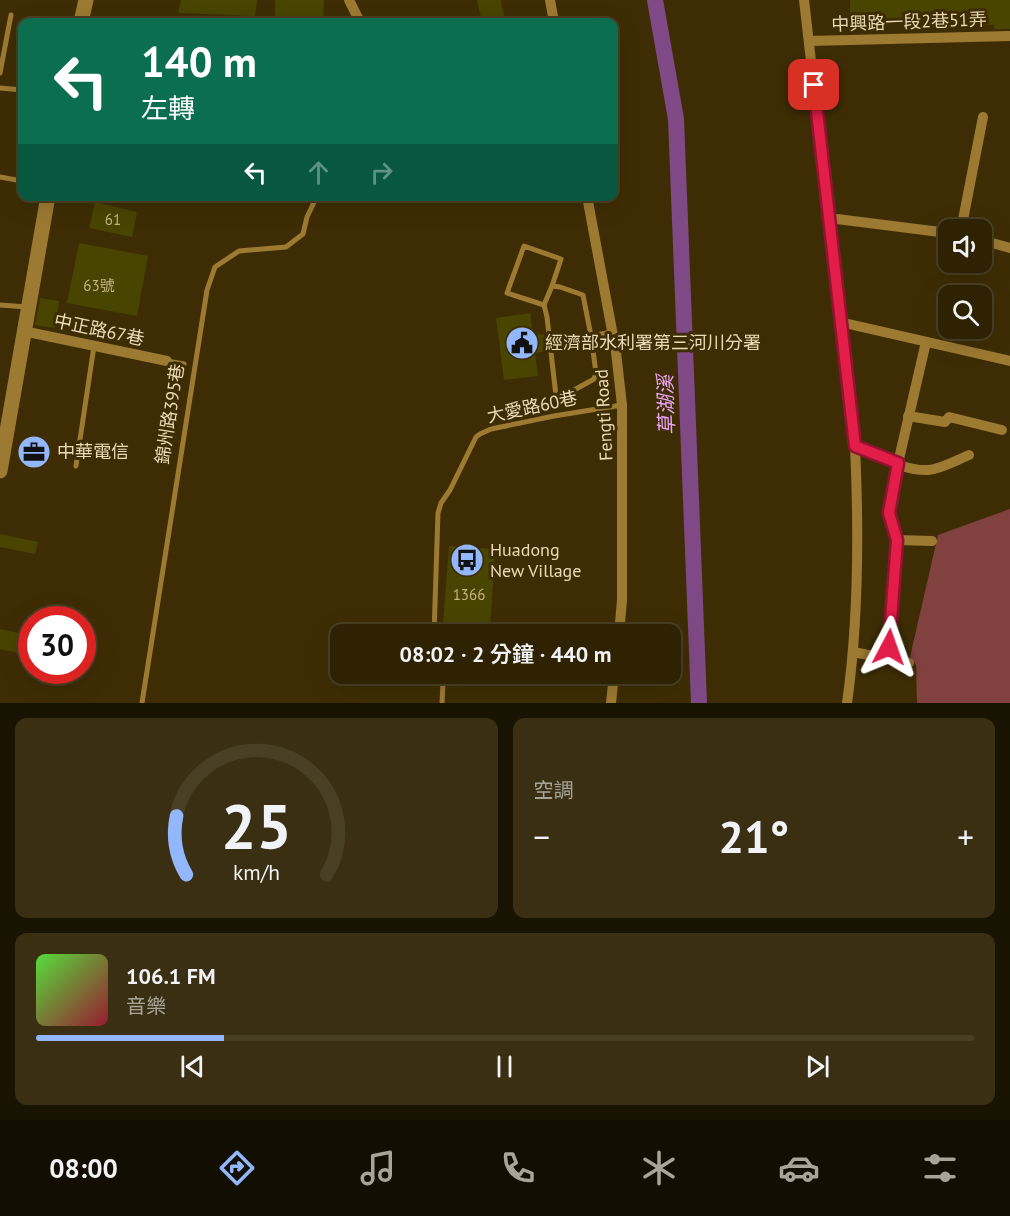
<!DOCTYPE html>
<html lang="zh-TW">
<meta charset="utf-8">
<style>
body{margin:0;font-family:"PT Sans","Noto Sans TC",sans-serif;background:#3a2f12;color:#f1f3f6;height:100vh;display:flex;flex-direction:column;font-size:22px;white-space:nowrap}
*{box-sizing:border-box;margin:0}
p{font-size:20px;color:#a7a49a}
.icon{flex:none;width:33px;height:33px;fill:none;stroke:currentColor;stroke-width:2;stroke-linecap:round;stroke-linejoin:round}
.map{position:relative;height:703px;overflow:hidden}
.panel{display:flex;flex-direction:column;gap:15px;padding:15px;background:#191302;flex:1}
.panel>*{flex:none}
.guide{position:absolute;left:18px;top:18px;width:600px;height:183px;border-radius:12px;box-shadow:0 6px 24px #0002,0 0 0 2px #493f25;background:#0b6e4f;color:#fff;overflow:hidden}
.tools{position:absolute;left:938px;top:219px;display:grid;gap:12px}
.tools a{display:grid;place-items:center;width:54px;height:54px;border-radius:12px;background:#2e2203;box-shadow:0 6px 24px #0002,0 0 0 2px #493f25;font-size:30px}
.speed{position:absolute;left:18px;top:606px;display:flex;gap:12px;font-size:30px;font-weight:700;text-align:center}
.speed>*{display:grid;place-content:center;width:78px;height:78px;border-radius:50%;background:#2e2203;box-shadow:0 6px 24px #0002,0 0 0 2px #493f25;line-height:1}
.speed .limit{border:9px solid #d22;background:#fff;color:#111}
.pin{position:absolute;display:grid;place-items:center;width:51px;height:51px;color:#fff;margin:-26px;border-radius:12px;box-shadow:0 3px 9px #0006}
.me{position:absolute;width:66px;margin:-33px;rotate:4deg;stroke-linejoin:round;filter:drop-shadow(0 0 4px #0008)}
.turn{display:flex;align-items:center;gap:21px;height:126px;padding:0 24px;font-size:27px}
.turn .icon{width:78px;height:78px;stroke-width:2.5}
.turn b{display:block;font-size:42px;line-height:51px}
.lanes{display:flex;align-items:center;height:57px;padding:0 24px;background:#0003;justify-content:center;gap:30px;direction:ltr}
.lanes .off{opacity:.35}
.big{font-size:45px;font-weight:600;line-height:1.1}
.panel .card{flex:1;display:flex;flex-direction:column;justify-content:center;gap:9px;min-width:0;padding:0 21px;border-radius:12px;background:#3a2f12}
.panel .dial{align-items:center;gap:0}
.dial svg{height:156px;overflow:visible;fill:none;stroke:#493f25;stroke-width:7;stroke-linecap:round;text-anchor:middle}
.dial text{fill:#f1f3f6;stroke:none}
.song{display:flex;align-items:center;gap:18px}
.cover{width:72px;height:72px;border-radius:9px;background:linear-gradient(135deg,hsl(110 70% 55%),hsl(350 70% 35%))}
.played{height:6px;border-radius:3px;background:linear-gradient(90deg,#93b7fd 20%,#493f25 20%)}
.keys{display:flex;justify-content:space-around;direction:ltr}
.heat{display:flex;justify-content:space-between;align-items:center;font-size:33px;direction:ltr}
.panel .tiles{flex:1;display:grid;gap:15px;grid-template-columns:1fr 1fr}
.card:last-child{grid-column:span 2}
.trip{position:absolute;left:330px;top:624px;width:351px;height:60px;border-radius:12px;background:#2e2203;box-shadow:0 6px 24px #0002,0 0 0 2px #493f25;font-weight:600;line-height:60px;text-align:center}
.tab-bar{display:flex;height:96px;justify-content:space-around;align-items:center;background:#120e01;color:#a7a49a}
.tab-bar .icon{width:42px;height:42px}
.tab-bar .on{color:#93b7fd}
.tab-bar b{font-size:27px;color:#f1f3f6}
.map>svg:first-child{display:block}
.green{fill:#81413f}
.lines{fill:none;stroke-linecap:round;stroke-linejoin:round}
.river{stroke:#7f4985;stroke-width:16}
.building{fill:#4a4401}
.lane{stroke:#9d7a32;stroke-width:5}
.street{stroke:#9d7a32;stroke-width:10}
.secondary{stroke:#9d7a32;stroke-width:15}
.route-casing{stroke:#92132f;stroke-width:15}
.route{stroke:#e11d48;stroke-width:10}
.labels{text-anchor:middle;stroke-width:6;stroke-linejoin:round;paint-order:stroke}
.number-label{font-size:15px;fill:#c4b48a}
.street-label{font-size:18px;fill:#ecd9b7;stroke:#3e2d04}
.poi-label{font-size:18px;fill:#ecd9b7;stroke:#3e2d04;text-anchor:start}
.water-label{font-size:20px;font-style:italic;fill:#f0a4f9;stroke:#3e2d04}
</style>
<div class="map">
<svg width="1010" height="703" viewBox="0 0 1010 703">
<rect width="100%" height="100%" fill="#3e2d04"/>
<polygon class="green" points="1010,509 1010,703 917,703 916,665 910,657 938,535"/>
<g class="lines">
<polyline class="river" points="655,0 676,119 699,703"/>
</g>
<g class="building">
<polygon points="181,0 257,0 255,16 178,13"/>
<polygon points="275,0 324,0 323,22 300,20 300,17 275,17"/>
<polygon points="477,0 501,0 505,22 482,22"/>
<polygon points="850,0 1010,0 1010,29 994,29 994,25 850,24"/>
<polygon points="95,202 137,212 132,237 89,228"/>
<polygon points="79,243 148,256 137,316 67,303"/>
<polygon points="40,298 59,301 55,328 35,325"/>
<polygon points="530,313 533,335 544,334 546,351 535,353 538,376 504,380 496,318"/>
<polygon points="0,534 38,542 35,554 0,547"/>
<polygon points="449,546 495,549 490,629 443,625"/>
<polygon points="0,629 32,636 32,656 0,649"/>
<polygon points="451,674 478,674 462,687"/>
</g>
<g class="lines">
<g class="lane">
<polyline points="189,21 211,22"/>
<polyline points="0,73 11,15"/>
<polyline points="0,88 22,90"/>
<polyline points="0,177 22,181"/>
<polyline points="0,305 27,307"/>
<polyline points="544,305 507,293 524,246 561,259 552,286"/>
<polyline points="612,332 591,336 583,295 560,287 552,286 544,305 547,317 556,396 567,394 594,379 596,373 592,343 614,338"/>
<polyline points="167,361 184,364"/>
<polyline points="76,466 94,346"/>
<polyline points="434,634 438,513 441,503 450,490 476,437 480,434 491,429 554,416 622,405"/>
<polyline points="438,674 443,683 442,703"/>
<polyline points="142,703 207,290 215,267 239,251 286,247 303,234 307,217 317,196"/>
</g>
<g class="street">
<polyline points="349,0 360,22"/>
<polyline points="550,0 554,22"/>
<path d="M804 0 855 446C859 532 859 618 847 703"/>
<polyline points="809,41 1010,36"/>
<polyline points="587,196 616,352 622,405 622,600 619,634"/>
<polyline points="829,218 948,233"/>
<polyline points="961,230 983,117"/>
<polyline points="981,240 1010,248"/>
<polyline points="840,322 1010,361"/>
<polyline points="23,331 167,361"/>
<polyline points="908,416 945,422 949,417 1002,430"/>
<path d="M855 446C878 455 903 471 928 470 941 469 957 460 969 455"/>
<polyline points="897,540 932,541"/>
<polyline points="853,652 889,659"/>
<polyline points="909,663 889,659 897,540 889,513 898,463 926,342"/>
<polyline points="611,703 614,674"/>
</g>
<g class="secondary">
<polyline points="81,22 86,0"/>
<polyline points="0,471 48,196"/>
</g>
</g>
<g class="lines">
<g class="route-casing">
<polyline id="route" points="814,85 855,446 898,463 889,513 897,540 889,647"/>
</g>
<use href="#route" class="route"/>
</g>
<defs>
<g id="civic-disc" transform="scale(1.725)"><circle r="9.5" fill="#93b7fd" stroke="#3e2d04"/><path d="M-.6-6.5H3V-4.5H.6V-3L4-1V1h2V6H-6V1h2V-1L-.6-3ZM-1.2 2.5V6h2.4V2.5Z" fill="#111"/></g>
<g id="office-disc" transform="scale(1.725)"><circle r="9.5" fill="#93b7fd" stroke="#3e2d04"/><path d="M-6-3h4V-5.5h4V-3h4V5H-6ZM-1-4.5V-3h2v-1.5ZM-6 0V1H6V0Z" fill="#111"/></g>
<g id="bus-disc" transform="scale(1.725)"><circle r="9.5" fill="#93b7fd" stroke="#3e2d04"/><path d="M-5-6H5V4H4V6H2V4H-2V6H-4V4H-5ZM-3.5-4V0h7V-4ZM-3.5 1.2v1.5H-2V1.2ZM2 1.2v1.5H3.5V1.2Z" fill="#111"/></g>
</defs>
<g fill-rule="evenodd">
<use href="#civic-disc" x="522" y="343"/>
<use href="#office-disc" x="34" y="452"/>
<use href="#bus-disc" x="467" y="560"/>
</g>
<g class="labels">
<g class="number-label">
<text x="113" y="225">61</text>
<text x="99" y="291">63號</text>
<text x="469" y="600">1366</text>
</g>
<g class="street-label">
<text transform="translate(909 22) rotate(-2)" y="6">中興路一段2巷51弄</text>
<text transform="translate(99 330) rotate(12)" y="6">中正路67巷</text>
<text transform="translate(532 407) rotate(-12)" y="6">大愛路60巷</text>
<text transform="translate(170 414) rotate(-81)" y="6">錦州路395巷</text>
<text transform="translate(604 415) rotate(-93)" y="6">Fengti Road</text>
</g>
<g class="poi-label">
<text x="545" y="349">經濟部水利署第三河川分署</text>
<text x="57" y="458">中華電信</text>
<text x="490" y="556">Huadong<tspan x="490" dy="21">New Village</tspan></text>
</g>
<g class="water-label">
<text transform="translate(666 405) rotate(-92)" y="7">草湖溪</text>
</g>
</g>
</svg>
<div class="tools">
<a><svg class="icon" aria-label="sound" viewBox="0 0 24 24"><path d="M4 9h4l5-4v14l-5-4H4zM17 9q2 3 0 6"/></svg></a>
<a><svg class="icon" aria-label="search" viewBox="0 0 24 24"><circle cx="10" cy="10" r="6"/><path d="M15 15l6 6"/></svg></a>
</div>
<div class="speed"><div class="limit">30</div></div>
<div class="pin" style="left:814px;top:85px;background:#d93025"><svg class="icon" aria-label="arrive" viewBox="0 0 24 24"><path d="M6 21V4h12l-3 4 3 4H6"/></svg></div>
<svg class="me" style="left:889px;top:647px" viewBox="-20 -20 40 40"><path d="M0-17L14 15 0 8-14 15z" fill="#e11d48" stroke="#fff" stroke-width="4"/></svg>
<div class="trip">08:02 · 2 分鐘 · 440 m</div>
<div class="guide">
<div class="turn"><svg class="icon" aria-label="left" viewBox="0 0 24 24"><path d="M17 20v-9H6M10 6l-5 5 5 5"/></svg><div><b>140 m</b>左轉</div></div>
<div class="lanes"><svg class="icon" aria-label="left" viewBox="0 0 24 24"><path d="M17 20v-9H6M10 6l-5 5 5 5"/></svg><svg class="icon off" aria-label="ahead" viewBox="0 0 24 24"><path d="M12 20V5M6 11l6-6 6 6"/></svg><svg class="icon off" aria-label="right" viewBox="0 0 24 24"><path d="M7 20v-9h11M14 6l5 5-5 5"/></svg></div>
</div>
</div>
<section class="panel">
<div class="tiles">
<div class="card dial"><svg viewBox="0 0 100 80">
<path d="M14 69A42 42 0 1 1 86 69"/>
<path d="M14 69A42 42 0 0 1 9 39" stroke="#93b7fd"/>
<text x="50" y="56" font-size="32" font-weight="700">25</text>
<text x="50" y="72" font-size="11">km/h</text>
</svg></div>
<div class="card"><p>空調</p>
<div class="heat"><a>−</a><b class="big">21°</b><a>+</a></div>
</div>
<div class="card">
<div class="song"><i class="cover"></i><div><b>106.1 FM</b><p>音樂</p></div></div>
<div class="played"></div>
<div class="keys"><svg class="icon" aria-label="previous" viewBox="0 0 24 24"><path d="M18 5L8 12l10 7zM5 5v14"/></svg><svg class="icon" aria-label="pause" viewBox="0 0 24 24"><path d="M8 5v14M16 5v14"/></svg><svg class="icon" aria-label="next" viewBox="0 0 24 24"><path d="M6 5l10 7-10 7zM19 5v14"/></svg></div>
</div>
</div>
</section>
<nav class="tab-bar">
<b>08:00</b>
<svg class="icon on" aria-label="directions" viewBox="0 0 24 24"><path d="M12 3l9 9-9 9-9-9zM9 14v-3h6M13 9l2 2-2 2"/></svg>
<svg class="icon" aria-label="music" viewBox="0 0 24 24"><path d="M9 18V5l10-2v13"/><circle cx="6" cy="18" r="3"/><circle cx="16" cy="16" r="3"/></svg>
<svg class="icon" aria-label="phone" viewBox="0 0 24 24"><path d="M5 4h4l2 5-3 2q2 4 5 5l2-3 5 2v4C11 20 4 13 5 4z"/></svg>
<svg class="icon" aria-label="climate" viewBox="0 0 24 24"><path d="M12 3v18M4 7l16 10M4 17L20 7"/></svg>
<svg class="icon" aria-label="car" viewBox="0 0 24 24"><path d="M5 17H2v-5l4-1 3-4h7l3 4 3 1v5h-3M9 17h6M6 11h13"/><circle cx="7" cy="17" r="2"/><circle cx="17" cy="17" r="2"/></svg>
<svg class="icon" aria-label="filters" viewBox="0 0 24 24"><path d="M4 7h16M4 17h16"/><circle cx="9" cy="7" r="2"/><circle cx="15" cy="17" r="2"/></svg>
</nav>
